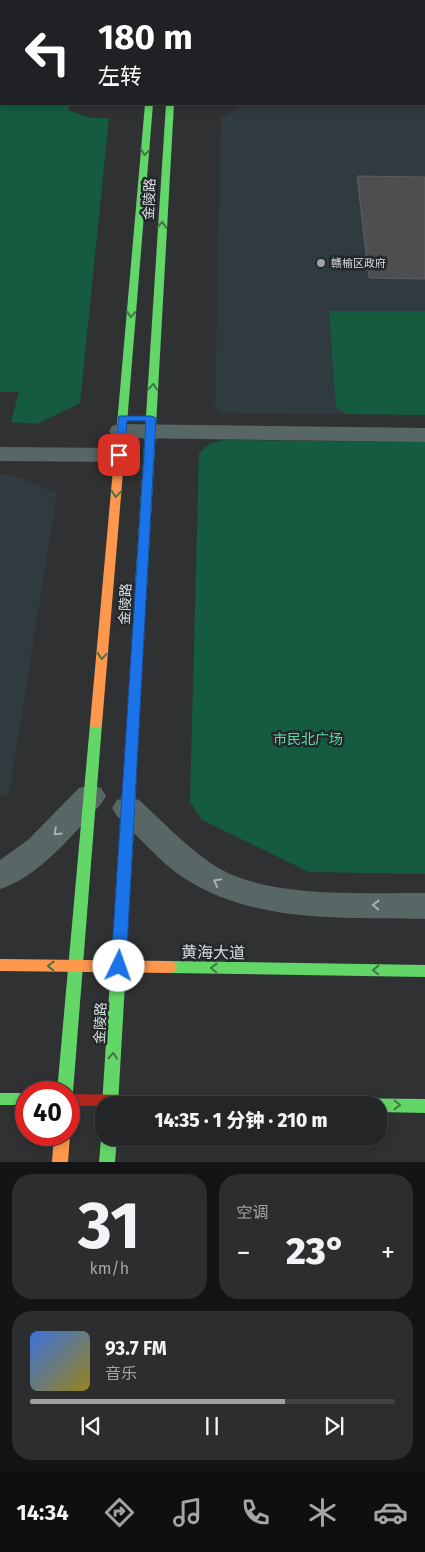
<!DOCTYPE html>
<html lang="zh">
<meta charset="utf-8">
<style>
body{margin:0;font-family:"Fira Sans","Noto Sans SC",sans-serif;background:#2b2d2e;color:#f1f3f6;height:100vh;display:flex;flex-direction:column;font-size:19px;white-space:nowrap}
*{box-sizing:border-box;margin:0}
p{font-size:16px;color:#a3a5a7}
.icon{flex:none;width:28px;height:28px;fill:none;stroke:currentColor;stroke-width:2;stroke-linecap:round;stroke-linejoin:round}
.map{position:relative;height:1162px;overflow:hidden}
.panel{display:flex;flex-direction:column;gap:12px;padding:12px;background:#131415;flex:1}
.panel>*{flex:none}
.guide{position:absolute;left:0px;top:0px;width:425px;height:105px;box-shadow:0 2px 8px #0003,0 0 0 1px #404243;background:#202124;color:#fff;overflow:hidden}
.speed{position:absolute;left:15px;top:1081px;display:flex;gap:10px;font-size:25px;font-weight:700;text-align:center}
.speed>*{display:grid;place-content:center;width:65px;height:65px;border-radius:50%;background:#232526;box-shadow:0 2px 8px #0003,0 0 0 1px #404243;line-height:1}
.speed .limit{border:8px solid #d22;background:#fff;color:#111}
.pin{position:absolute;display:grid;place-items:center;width:42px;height:42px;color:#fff;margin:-21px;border-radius:10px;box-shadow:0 2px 8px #0006}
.me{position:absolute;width:55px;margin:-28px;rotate:3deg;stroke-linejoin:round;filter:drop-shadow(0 0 4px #0008)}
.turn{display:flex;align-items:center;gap:18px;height:105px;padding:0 15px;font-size:22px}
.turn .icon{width:65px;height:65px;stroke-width:2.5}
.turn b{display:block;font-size:35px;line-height:42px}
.big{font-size:38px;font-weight:800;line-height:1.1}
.panel .card{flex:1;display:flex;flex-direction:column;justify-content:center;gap:8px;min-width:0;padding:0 18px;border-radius:20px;background:#2b2d2e}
.panel .dial{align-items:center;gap:0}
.dial b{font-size:65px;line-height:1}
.song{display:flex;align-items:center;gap:15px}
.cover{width:60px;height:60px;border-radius:8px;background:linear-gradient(135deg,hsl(220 70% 55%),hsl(50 70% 35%))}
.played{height:5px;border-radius:2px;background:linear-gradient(90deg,#9fa2a3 70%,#404243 70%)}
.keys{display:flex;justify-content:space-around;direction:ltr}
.heat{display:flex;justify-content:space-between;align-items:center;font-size:28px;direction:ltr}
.panel .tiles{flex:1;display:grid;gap:12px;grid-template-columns:1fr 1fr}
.card:last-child{grid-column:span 2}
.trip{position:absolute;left:95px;top:1096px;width:292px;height:50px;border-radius:20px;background:#232526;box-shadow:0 2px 8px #0003,0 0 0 1px #404243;font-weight:800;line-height:50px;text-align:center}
.dock{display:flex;height:80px;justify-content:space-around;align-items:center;background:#0e0f0f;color:#a3a5a7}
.dock .icon{width:35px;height:35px}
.dock .on{color:#9fa2a3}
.dock b{font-size:22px;color:#f1f3f6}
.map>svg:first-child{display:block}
.built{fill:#2f3b3f}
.green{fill:#145b40}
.building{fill:#4d4e50;stroke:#5c5d5f}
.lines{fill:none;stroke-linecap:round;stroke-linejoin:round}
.street{fill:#596666;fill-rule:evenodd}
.fast{fill:#63d668;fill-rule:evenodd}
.slow{fill:#ff974d;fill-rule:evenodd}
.jam{fill:#b3261e;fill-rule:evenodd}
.oneway{stroke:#407646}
.oneway2{stroke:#a7afaf}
.route{fill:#1a73e8;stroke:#114b97}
.poi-dot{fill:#9fa2a3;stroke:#23282b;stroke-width:2}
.labels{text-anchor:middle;stroke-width:5;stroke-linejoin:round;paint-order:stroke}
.far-poi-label{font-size:11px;fill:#dbdfe0;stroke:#23282b;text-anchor:start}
.street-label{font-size:14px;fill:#dbdfe0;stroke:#23282b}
.park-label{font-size:14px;fill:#57dca4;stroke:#23282b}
.near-street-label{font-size:16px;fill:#dbdfe0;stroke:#23282b}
</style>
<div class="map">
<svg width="425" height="1162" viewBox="0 0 425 1162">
<rect width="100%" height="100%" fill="#2f3133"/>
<g class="built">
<polygon points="242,107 425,107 425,415 220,413 215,407 221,118"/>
<polygon points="0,475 14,475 57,493 9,796 0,796"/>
</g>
<g class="green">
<polygon points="0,104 70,104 68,110 91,118 109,118 80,403 37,424 11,422 19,392 0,392"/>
<polygon points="329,311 425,311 425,415 347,414 336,407"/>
<path d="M225 440 425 442V874L309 872 202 820 190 802 199 454C206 444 213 442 225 440Z"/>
</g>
<polygon class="building" points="357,176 425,177 425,279 369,278"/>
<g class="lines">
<g class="street">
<polygon points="121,424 425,428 425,442 121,438 112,436 109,431 112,426"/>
<polygon points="0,447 119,448 128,450 131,455 128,460 119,462 0,461"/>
<path d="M90 785 101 788 106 796 101 804C74 833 39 877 0 889V860L28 840 79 788Z"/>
<path d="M128 797 139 800C161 820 182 842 205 859 258 901 360 892 425 893V919C343 917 255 924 184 878 163 865 135 833 117 816L112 808 117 800Z"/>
</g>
<g class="fast">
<rect x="154" y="0" width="6" height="1"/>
<rect x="0" y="73" width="1" height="4"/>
<rect x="424" y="88" width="1" height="4"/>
<polygon points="145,104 153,104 126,436 121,439 116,436"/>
<polygon points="166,104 174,104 147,587 141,590 135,587"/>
<polygon points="96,720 100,721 102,724 73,1092 69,1097 69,1092 57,1092 90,724 92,721"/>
<polygon points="129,788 134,789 136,792 118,1105 104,1105 104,1108 102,1105 122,792 124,789"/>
<polygon points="170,961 425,965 425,977 170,973 165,971 163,967 165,963"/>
<rect x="0" y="1093" width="26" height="12"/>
<polygon points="240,1097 425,1099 425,1113 379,1112 379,1105 233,1105 234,1098"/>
<polygon points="103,1133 104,1138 117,1138 115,1162 99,1162 101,1138"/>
</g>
<g class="slow">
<polygon points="121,433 126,436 102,724 100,727 92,727 90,724 116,436"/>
<polygon points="0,959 170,961 175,963 177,967 175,971 170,973 0,971"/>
<polygon points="69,1132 70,1135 68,1162 52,1162 54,1135 69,1135"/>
</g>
<g class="jam">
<polygon points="141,584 147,587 136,792 134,795 124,795 122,792 135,587"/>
<polygon points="69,1094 240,1097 246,1098 248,1103 247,1105 69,1106"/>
</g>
</g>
<defs><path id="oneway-chevron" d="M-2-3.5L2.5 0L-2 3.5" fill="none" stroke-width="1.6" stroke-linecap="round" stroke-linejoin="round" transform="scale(1.25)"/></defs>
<g class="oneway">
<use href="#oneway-chevron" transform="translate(145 152) rotate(95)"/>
<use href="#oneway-chevron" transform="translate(162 225) rotate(-87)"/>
<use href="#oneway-chevron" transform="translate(131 314) rotate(95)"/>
<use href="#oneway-chevron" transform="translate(153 387) rotate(-86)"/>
<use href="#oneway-chevron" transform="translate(116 494) rotate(95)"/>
<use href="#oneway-chevron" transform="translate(102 656) rotate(95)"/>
<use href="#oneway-chevron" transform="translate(51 966) rotate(-179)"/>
<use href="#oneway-chevron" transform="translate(214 968) rotate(-179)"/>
<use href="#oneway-chevron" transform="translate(376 970) rotate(-179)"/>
<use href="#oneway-chevron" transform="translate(113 1056) rotate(-87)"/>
<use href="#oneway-chevron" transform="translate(397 1105) rotate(1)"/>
</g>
<g class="oneway2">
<use href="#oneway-chevron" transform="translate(57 832) rotate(136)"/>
<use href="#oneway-chevron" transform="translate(217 882) rotate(-152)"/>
<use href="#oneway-chevron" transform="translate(376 905) rotate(-179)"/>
</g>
<polygon class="route" points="119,416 151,416 156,418 126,966 124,970 114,970 111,966 146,421 127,421 124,455 119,458 114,455"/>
<circle class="poi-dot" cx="321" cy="263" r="5"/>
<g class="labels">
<g class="far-poi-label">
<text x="331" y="267">赣榆区政府</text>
</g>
<g class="street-label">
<text transform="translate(149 199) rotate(-87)" y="5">金陵路</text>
<text transform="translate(125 604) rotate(-87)" y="5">金陵路</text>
<text transform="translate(100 1023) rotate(-87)" y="5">金陵路</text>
</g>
<g class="park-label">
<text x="308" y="744">市民北广场</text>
</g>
<g class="near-street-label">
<text transform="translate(213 952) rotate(1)" y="6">黄海大道</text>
</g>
</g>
</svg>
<div class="speed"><div class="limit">40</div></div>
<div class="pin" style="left:119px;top:455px;background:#d93025"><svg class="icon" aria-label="arrive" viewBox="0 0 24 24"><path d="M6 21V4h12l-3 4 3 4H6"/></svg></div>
<svg class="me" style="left:119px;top:966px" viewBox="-20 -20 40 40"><circle r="19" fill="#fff"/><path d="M0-13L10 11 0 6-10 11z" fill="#1a73e8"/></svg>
<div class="trip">14:35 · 1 分钟 · 210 m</div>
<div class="guide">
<div class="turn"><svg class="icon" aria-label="left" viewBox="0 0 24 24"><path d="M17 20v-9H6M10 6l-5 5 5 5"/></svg><div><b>180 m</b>左转</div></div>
</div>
</div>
<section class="panel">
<div class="tiles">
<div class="card dial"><b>31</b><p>km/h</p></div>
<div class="card"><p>空调</p>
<div class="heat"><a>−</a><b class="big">23°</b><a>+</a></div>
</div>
<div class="card">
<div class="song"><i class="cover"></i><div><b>93.7 FM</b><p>音乐</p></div></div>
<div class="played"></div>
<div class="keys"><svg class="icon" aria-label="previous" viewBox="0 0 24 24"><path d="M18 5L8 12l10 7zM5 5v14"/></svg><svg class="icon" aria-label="pause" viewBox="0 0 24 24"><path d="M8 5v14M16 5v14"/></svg><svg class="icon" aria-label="next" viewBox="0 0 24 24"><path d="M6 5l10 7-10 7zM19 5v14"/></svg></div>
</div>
</div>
</section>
<nav class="dock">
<b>14:34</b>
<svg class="icon on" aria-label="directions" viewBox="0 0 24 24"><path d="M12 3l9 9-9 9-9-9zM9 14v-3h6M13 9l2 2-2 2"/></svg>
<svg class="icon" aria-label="music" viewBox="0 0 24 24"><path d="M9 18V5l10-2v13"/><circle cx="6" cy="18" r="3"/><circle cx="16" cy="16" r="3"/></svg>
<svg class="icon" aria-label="phone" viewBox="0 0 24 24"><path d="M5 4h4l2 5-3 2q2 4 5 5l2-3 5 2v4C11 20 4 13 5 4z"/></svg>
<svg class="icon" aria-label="climate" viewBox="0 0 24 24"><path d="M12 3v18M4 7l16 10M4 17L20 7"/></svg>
<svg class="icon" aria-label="car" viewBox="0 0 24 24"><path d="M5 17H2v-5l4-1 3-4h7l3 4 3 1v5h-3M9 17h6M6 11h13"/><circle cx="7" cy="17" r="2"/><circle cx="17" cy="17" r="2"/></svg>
</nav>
